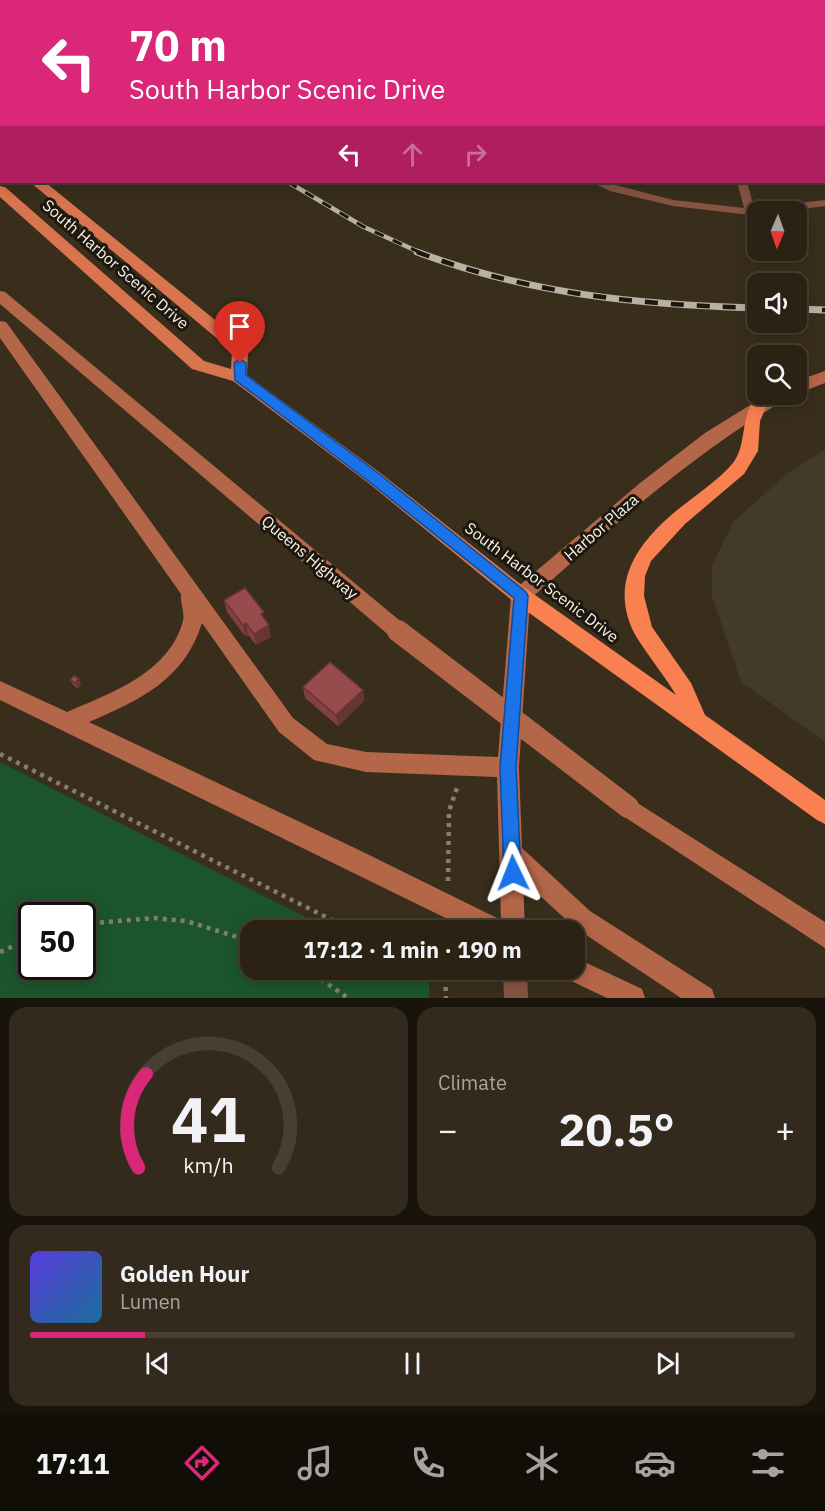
<!DOCTYPE html>
<meta charset="utf-8">
<style>
body{margin:0;font-family:"IBM Plex Sans",sans-serif;background:#332a1d;color:#f1f3f6;height:100vh;display:flex;flex-direction:column;font-size:22px;white-space:nowrap}
*{box-sizing:border-box;margin:0}
p{font-size:20px;color:#a6a4a0}
.icon{flex:none;width:33px;height:33px;fill:none;stroke:currentColor;stroke-width:2;stroke-linecap:round;stroke-linejoin:round}
.map{position:relative;height:998px;overflow:hidden}
.details{display:flex;flex-direction:column;gap:9px;padding:9px;background:#18130b;flex:1}
.details>*{flex:none}
.top-card{position:absolute;left:0px;top:0px;width:825px;height:183px;box-shadow:0 3px 15px #0003,0 0 0 2px #473f34;background:#db2777;color:#fff;overflow:hidden}
.needle{width:39px;rotate:182deg}
.buttons{position:absolute;left:747px;top:201px;display:grid;gap:12px}
.buttons a{display:grid;place-items:center;width:60px;height:60px;border-radius:12px;background:#2b2214;box-shadow:0 3px 15px #0003,0 0 0 2px #473f34;font-size:30px}
.speed{position:absolute;left:18px;top:902px;display:flex;gap:12px;font-size:30px;font-weight:700;text-align:center}
.speed>*{display:grid;place-content:center;width:78px;height:78px;border-radius:50%;background:#2b2214;box-shadow:0 3px 15px #0003,0 0 0 2px #473f34;line-height:1}
.speed .limit{border:3px solid #111;border-radius:9px;background:#fff;color:#111}
.pin{position:absolute;display:grid;place-items:center;width:51px;height:51px;color:#fff;margin:-62px -26px;border-radius:50% 50% 50% 0;rotate:-45deg;box-shadow:0 0 6px #0007}
.pin .icon{rotate:45deg}
.me{position:absolute;width:66px;margin:-33px;rotate:358deg;stroke-linejoin:round;filter:drop-shadow(0 0 4px #0008)}
.turn{display:flex;align-items:center;gap:21px;height:126px;padding:0 30px;font-size:27px}
.turn .icon{width:78px;height:78px;stroke-width:2.5}
.turn b{display:block;font-size:42px;line-height:51px}
.lanes{display:flex;align-items:center;height:57px;padding:0 30px;background:#0003;justify-content:center;gap:30px;direction:ltr}
.lanes .off{opacity:.35}
.big{font-size:45px;font-weight:700;line-height:1.1}
.details .tile{flex:1;display:flex;flex-direction:column;justify-content:center;gap:9px;min-width:0;padding:0 21px;border-radius:18px;background:#332a1d}
.details .dial{align-items:center;gap:0}
.dial svg{height:156px;overflow:visible;fill:none;stroke:#473f34;stroke-width:7;stroke-linecap:round;text-anchor:middle}
.dial text{fill:#f1f3f6;stroke:none}
.song{display:flex;align-items:center;gap:18px}
.cover{width:72px;height:72px;border-radius:9px;background:linear-gradient(135deg,hsl(250 70% 55%),hsl(200 70% 35%))}
.played{height:6px;border-radius:3px;background:linear-gradient(90deg,#db2777 15%,#473f34 15%)}
.keys{display:flex;justify-content:space-around;direction:ltr}
.heat{display:flex;justify-content:space-between;align-items:center;font-size:33px;direction:ltr}
.details .tiles{flex:1;display:grid;gap:9px;grid-template-columns:1fr 1fr}
.tile:last-child{grid-column:span 2}
.trip{position:absolute;left:240px;top:920px;width:345px;height:60px;border-radius:18px;background:#2b2214;box-shadow:0 3px 15px #0003,0 0 0 2px #473f34;font-weight:700;line-height:60px;text-align:center}
.tab-bar{display:flex;height:96px;justify-content:space-around;align-items:center;background:#110e08;color:#a6a4a0}
.tab-bar .icon{width:42px;height:42px}
.tab-bar .active{color:#db2777}
.tab-bar b{font-size:27px;color:#f1f3f6}
.map>svg:first-child{display:block}
.industrial{fill:#433a29}
.green{fill:#1c552c;fill-rule:evenodd}
.lines{fill:none;stroke-linecap:round;stroke-linejoin:round}
.path{stroke:#867d6d;stroke-width:4.5;stroke-dasharray:4 5;stroke-linecap:butt}
.service{fill:#855442;fill-rule:evenodd}
.tertiary{fill:#855442;fill-rule:evenodd}
.secondary{fill:#b46649;fill-rule:evenodd}
.primary{fill:#d8744e;fill-rule:evenodd}
.motorway{fill:#f88051;fill-rule:evenodd}
.rail-far1-casing{stroke:#b9b1a2;stroke-width:4.5}
.rail-casing{stroke:#b9b1a2;stroke-width:7}
.rail-far1{stroke:#1c170f;stroke-width:3;stroke-dasharray:10;stroke-linecap:butt}
.rail{stroke:#1c170f;stroke-width:4.5;stroke-dasharray:13;stroke-linecap:butt}
.secondary-bridge{stroke:#b46649;stroke-width:22}
.wall{fill:#814041}
.shaded-wall{fill:#693435}
.building{fill:#964b4c;stroke:#693435;stroke-width:1.5}
.route{fill:#1a73e8;stroke:#114b97;stroke-width:1.5}
.labels{text-anchor:middle;stroke-width:6;stroke-linejoin:round;paint-order:stroke}
.street-label{font-size:16px;fill:#f9f2e6;stroke:#1c170f}
</style>
<div class="map">
<svg width="825" height="998" viewBox="0 0 825 998">
<rect width="100%" height="100%" fill="#392e1b"/>
<polygon class="industrial" points="825,450 825,742 741,682 712,596 712,566 733,522 789,472"/>
<path class="green" d="M0 762 331 930H250V969H407L429 980V998H0ZM32 915H82V966H32Z"/>
<g class="lines">
<g class="path">
<polyline points="0,754 352,930"/>
<polyline points="448,881 449,811 457,788"/>
<polyline points="82,924 154,918 186,921 250,941"/>
<polyline points="0,952 32,938"/>
<polyline points="306,969 348,998"/>
<polyline points="430,969 445,977"/>
<polyline points="445,969 446,998"/>
</g>
<g class="service">
<polygon points="210,0 219,0 220,2 211,2"/>
<rect x="484" y="0" width="8" height="2"/>
<rect x="588" y="0" width="8" height="2"/>
<polygon points="692,0 700,0 701,2 692,2"/>
<rect x="790" y="0" width="8" height="2"/>
<polygon points="825,9 825,15 824,15 824,10"/>
<polygon points="824,85 825,85 825,95 824,94"/>
<polygon points="591,182 604,182 673,200 744,208 737,182 747,182 754,208 825,200 825,206 781,212 758,212 758,214 750,215 673,206 610,191"/>
</g>
<polygon class="tertiary" points="503,969 527,969 528,998 504,998"/>
<g class="secondary">
<polygon points="0,291 5,292 405,625 408,631 405,637 398,639 391,637 0,304"/>
<path d="M0 321 6 322 293 718 327 744 366 752 498 757 511 596 514 590 640 483 705 433 768 394H790L788 398C692 454 613 526 530 599L519 767 522 848 590 911 712 989 715 998H681L574 927 523 880 525 930H470L0 700V681L67 712C111 693 169 673 183 621 185 612 180 603 181 594L0 338ZM202 623 279 732 314 760 366 772 497 777 501 920 359 850 89 722C140 700 184 680 202 623Z"/>
<polygon points="825,371 825,383 796,394 796,381"/>
<polygon points="628,797 825,922 825,948 620,814 617,807 620,800"/>
<polygon points="574,957 642,989 645,998 607,998 565,978 562,969 574,969"/>
</g>
<g class="primary">
<rect x="0" y="147" width="2" height="9"/>
<polygon points="30,182 45,182 246,345 248,349 247,375 383,475 528,590 531,596 528,602 521,604 514,602 371,485 233,381 192,369 0,197 0,186 5,187 204,361 231,369 232,351"/>
</g>
<path class="motorway" d="M758 401 764 403 766 407 760 421 758 451 744 474 685 524 651 561 645 576 644 596 652 627 691 683 705 715 825 800V824L817 820 514 602 511 596 514 590 521 588 528 590 676 695C664 675 649 657 637 638 607 586 636 544 676 511 693 497 719 480 733 463 746 446 741 422 752 403Z"/>
<g class="rail-far1-casing">
<g id="rail-far1">
<polyline points="21,0 23,2"/>
<polyline points="288,182 364,227 421,253"/>
</g>
</g>
<g class="rail-casing">
<g id="rail">
<path d="M417 252C529 294 639 305 758 308"/>
<polyline points="796,309 825,310"/>
</g>
</g>
<use href="#rail-far1" class="rail-far1"/>
<use href="#rail" class="rail"/>
<polyline class="secondary-bridge" points="398,631 628,807"/>
</g>
<g class="wall">
<polygon points="224,600 266,621 271,637 256,645 248,635 245,636 227,612"/>
<polygon points="70,680 81,685 78,689 73,685"/>
<polygon points="303,687 363,690 364,701 338,726 305,698"/>
</g>
<g class="shaded-wall">
<polygon points="246,623 248,635 245,636 243,625"/>
<polygon points="269,625 271,637 256,645 254,634"/>
<polygon points="79,679 81,685 78,689 75,683"/>
<polygon points="363,690 364,701 338,726 336,715"/>
</g>
<g class="building">
<polygon points="245,588 264,612 261,614 269,625 254,634 246,623 243,625 224,600"/>
<polygon points="330,662 363,690 336,715 303,687"/>
<polygon points="74,676 79,679 75,683 70,680"/>
</g>
<polygon class="route" points="240,359 246,363 246,375 382,476 526,592 528,596 516,767 521,873 519,879 513,882 506,879 504,873 500,767 514,598 372,484 235,380 234,363"/>
<g class="labels">
<g class="street-label">
<text transform="translate(116 264) rotate(41)" y="6">South Harbor Scenic Drive</text>
<text transform="translate(601 527) rotate(-41)" y="6">Harbor Plaza</text>
<text transform="translate(310 557) rotate(40)" y="6">Queens Highway</text>
<text transform="translate(542 582) rotate(37)" y="6">South Harbor Scenic Drive</text>
</g>
</g>
</svg>
<div class="buttons">
<a><svg class="needle" viewBox="-14 -14 28 28"><path d="M0-13l5 13h-10z" fill="#e53935"/><path d="M0 13l5-13h-10z" fill="#a6a4a0"/></svg></a>
<a><svg class="icon" aria-label="sound" viewBox="0 0 24 24"><path d="M4 9h4l5-4v14l-5-4H4zM17 9q2 3 0 6"/></svg></a>
<a><svg class="icon" aria-label="search" viewBox="0 0 24 24"><circle cx="10" cy="10" r="6"/><path d="M15 15l6 6"/></svg></a>
</div>
<div class="speed"><div class="limit">50</div></div>
<div class="pin" style="left:240px;top:363px;background:#d93025"><svg class="icon" aria-label="arrive" viewBox="0 0 24 24"><path d="M6 21V4h12l-3 4 3 4H6"/></svg></div>
<svg class="me" style="left:513px;top:873px" viewBox="-20 -20 40 40"><path d="M0-17L14 15 0 8-14 15z" fill="#1a73e8" stroke="#fff" stroke-width="4"/></svg>
<div class="trip">17:12 · 1 min · 190 m</div>
<div class="top-card">
<div class="turn"><svg class="icon" aria-label="left" viewBox="0 0 24 24"><path d="M17 20v-9H6M10 6l-5 5 5 5"/></svg><div><b>70 m</b>South Harbor Scenic Drive</div></div>
<div class="lanes"><svg class="icon" aria-label="left" viewBox="0 0 24 24"><path d="M17 20v-9H6M10 6l-5 5 5 5"/></svg><svg class="icon off" aria-label="ahead" viewBox="0 0 24 24"><path d="M12 20V5M6 11l6-6 6 6"/></svg><svg class="icon off" aria-label="right" viewBox="0 0 24 24"><path d="M7 20v-9h11M14 6l5 5-5 5"/></svg></div>
</div>
</div>
<section class="details">
<div class="tiles">
<div class="tile dial"><svg viewBox="0 0 100 80">
<path d="M14 69A42 42 0 1 1 86 69"/>
<path d="M14 69A42 42 0 0 1 18 21" stroke="#db2777"/>
<text x="50" y="56" font-size="32" font-weight="700">41</text>
<text x="50" y="72" font-size="11">km/h</text>
</svg></div>
<div class="tile"><p>Climate</p>
<div class="heat"><a>−</a><b class="big">20.5°</b><a>+</a></div>
</div>
<div class="tile">
<div class="song"><i class="cover"></i><div><b>Golden Hour</b><p>Lumen</p></div></div>
<div class="played"></div>
<div class="keys"><svg class="icon" aria-label="previous" viewBox="0 0 24 24"><path d="M18 5L8 12l10 7zM5 5v14"/></svg><svg class="icon" aria-label="pause" viewBox="0 0 24 24"><path d="M8 5v14M16 5v14"/></svg><svg class="icon" aria-label="next" viewBox="0 0 24 24"><path d="M6 5l10 7-10 7zM19 5v14"/></svg></div>
</div>
</div>
</section>
<nav class="tab-bar">
<b>17:11</b>
<svg class="icon active" aria-label="directions" viewBox="0 0 24 24"><path d="M12 3l9 9-9 9-9-9zM9 14v-3h6M13 9l2 2-2 2"/></svg>
<svg class="icon" aria-label="music" viewBox="0 0 24 24"><path d="M9 18V5l10-2v13"/><circle cx="6" cy="18" r="3"/><circle cx="16" cy="16" r="3"/></svg>
<svg class="icon" aria-label="phone" viewBox="0 0 24 24"><path d="M5 4h4l2 5-3 2q2 4 5 5l2-3 5 2v4C11 20 4 13 5 4z"/></svg>
<svg class="icon" aria-label="climate" viewBox="0 0 24 24"><path d="M12 3v18M4 7l16 10M4 17L20 7"/></svg>
<svg class="icon" aria-label="car" viewBox="0 0 24 24"><path d="M5 17H2v-5l4-1 3-4h7l3 4 3 1v5h-3M9 17h6M6 11h13"/><circle cx="7" cy="17" r="2"/><circle cx="17" cy="17" r="2"/></svg>
<svg class="icon" aria-label="filters" viewBox="0 0 24 24"><path d="M4 7h16M4 17h16"/><circle cx="9" cy="7" r="2"/><circle cx="15" cy="17" r="2"/></svg>
</nav>
